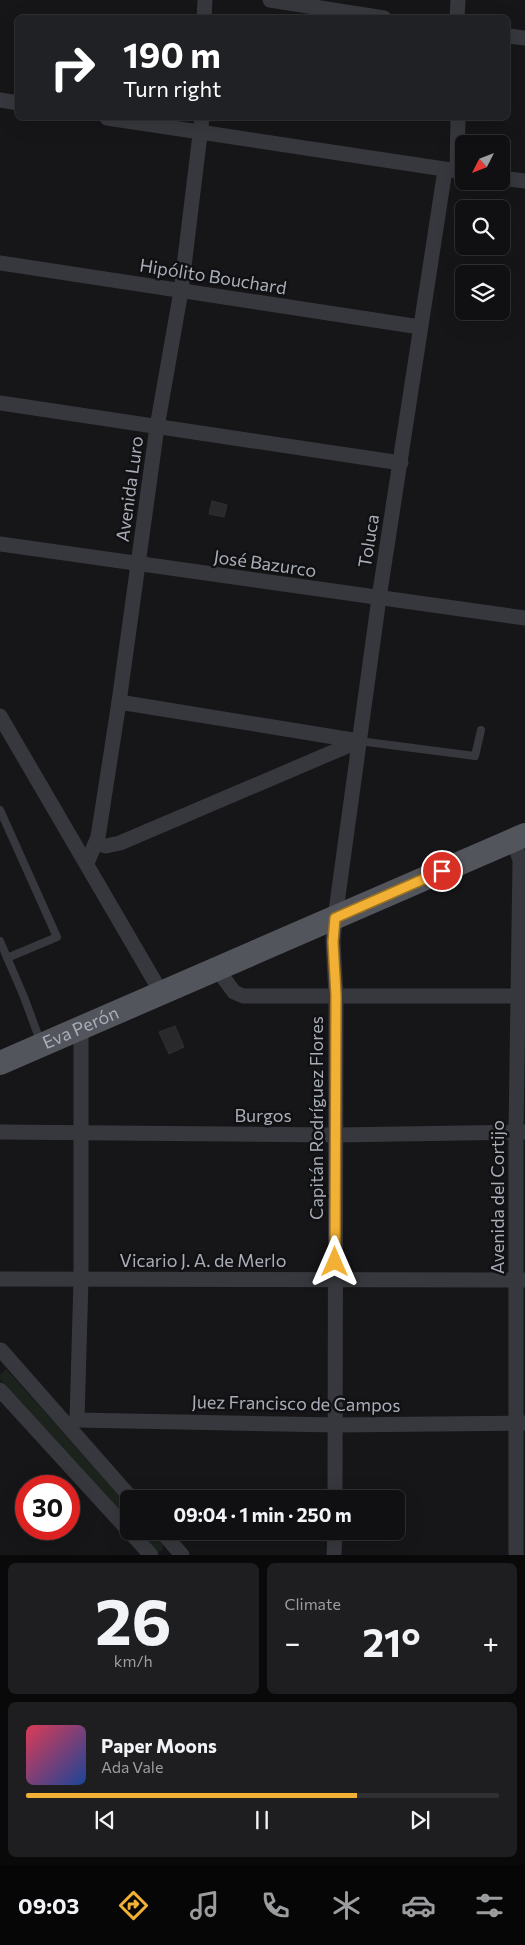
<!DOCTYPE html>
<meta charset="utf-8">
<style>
body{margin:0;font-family:Commissioner,sans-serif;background:#1e1e20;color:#f1f3f6;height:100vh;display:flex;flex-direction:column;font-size:19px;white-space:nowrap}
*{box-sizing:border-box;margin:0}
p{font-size:16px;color:#9c9d9f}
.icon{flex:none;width:28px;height:28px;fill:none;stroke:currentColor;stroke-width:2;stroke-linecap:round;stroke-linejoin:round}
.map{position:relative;height:1555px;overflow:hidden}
.panel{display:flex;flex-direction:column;gap:8px;padding:8px;background:#09090a;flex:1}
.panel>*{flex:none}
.top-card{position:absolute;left:15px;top:15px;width:495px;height:105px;border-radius:8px;box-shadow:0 5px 20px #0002,0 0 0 1px #303032;background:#202124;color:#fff;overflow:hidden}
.needle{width:32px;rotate:228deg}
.tools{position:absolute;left:455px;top:135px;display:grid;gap:10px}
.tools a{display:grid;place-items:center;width:55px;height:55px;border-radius:8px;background:#101012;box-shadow:0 5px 20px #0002,0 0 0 1px #303032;font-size:25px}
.speed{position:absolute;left:15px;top:1475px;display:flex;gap:10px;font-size:25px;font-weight:700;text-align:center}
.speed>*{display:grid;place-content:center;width:65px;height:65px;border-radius:50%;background:#101012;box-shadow:0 5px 20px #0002,0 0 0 1px #303032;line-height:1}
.speed .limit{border:8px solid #d22;background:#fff;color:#111}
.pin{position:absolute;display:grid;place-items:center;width:42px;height:42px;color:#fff;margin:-21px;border:2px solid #fff;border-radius:50%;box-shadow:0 1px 5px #0007}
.me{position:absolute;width:55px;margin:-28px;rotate:0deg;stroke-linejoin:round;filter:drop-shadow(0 0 4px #0008)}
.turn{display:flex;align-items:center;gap:18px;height:105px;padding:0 25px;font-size:22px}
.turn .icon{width:65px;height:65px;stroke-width:2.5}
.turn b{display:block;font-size:35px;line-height:42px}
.big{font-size:38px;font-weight:700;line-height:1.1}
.panel .card{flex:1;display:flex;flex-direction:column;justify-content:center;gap:8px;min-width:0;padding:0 18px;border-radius:8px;background:#1e1e20}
.panel .dial{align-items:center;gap:0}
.dial b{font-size:65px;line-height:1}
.song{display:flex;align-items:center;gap:15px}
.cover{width:60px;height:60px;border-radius:8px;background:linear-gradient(135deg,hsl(350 70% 55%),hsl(220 70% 35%))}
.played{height:5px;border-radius:2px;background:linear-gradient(90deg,#f2b134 70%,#303032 70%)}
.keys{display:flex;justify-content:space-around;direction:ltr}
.heat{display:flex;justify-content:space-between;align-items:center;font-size:28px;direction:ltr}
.panel .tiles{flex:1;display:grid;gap:8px;grid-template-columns:1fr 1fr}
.card:last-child{grid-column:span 2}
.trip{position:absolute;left:120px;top:1490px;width:285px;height:50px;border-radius:8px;background:#101012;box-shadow:0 5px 20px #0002,0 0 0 1px #303032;font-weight:700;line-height:50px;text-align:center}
.dock{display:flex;height:80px;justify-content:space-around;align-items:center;background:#060607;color:#9c9d9f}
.dock .icon{width:35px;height:35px}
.dock .selected{color:#f2b134}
.dock b{font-size:22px;color:#f1f3f6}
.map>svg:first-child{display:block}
.green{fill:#1c231d}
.building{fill:#29292c;stroke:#303034}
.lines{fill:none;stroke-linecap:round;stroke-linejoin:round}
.lane{stroke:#37383d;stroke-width:8}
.street{stroke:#37383d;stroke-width:15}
.primary{stroke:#53555c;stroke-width:24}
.route-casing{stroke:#9d7322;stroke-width:12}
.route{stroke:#f2b134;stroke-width:9}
.labels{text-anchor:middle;stroke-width:5;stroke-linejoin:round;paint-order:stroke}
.street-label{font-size:18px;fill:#a8adb8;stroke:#111113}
</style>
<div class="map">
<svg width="525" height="1555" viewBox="0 0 525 1555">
<rect width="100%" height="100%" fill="#161618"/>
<g class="green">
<polygon points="6,1369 129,1506 129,1522 0,1379 0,1375"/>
<polygon points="137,1531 151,1531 163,1545 162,1551 156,1552"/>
</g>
<g class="building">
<polygon points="212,501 227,505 224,517 209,514"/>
<polygon points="175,1026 184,1047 169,1054 159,1032"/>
</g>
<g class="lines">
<g class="lane">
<polyline points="359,741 475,756 481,730"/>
<polyline points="0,810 57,937 7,958"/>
<polyline points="0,941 24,997 41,1043"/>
</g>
<g class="street">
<polyline points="270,0 384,18"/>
<polyline points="204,18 205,0"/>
<polyline points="457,18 458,0"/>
<polyline points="508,36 525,38"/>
<polyline points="0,100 18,103"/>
<polyline points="107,118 464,172"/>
<polyline points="457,171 458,118"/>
<polyline points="501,178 525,181"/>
<polyline points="0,263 420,327"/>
<polyline points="0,403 401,463"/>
<polyline points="0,544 525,618"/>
<polyline points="119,702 359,741"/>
<polyline points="0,716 162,994"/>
<polyline points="514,840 520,861 516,1132 516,1555"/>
<polyline points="96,844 106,846 120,843 359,741"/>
<polyline points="87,863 98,837 119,702 157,427 181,291 202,118"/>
<polyline points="217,969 234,992 243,996 525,996"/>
<polyline points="0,1132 336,1135 525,1132"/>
<polyline points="0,1279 525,1280"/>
<polyline points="1,1350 132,1499"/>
<polyline points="0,1390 129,1531"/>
<polyline points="77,1420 337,1425 525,1423"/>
<polyline points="77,1420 81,1279 81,1029"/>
<polyline points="335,1499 336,995 333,941 335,918 379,598 445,170"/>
<polyline points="129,1531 151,1555"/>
<polyline points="161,1531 182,1555"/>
<polyline points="334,1555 335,1531"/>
</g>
<path class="primary" id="s1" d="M0 1063 525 835"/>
</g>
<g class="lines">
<g class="route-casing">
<polyline id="route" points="335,1262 336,995 333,942 335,918 442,871"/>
</g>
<use href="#route" class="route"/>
</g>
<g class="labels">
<g class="street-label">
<text transform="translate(213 277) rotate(9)" y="6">Hipólito Bouchard</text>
<text transform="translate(130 489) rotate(-82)" y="6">Avenida Luro</text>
<text transform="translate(369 541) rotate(-81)" y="6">Toluca</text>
<text transform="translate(265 564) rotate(8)" y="6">José Bazurco</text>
<text dy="6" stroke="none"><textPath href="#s1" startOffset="88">Eva Perón</textPath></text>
<text x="263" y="1122">Burgos</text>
<text transform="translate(317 1118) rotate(-90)" y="6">Capitán Rodríguez Flores</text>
<text transform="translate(498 1197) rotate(-90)" y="6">Avenida del Cortijo</text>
<text x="203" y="1267">Vicario J. A. de Merlo</text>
<text transform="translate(296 1404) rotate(1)" y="6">Juez Francisco de Campos</text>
</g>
</g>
</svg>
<div class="tools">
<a><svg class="needle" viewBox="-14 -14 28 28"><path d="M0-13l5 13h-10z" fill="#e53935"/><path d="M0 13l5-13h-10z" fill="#9c9d9f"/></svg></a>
<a><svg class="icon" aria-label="search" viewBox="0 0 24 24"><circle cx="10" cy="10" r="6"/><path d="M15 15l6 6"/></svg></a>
<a><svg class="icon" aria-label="layers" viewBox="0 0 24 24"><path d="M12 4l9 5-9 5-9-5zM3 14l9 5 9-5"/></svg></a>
</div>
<div class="speed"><div class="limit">30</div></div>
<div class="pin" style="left:442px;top:871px;background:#d93025"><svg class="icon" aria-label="arrive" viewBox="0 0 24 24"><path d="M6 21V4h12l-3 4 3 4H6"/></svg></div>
<svg class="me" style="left:335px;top:1262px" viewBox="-20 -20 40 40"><path d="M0-17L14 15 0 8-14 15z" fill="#f2b134" stroke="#fff" stroke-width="4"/></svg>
<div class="trip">09:04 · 1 min · 250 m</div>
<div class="top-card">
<div class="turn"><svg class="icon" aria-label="right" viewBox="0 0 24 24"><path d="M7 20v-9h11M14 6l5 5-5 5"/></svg><div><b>190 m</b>Turn right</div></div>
</div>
</div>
<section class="panel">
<div class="tiles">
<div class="card dial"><b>26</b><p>km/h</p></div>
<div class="card"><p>Climate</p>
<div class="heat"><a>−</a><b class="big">21°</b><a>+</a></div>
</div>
<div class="card">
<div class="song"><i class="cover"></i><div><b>Paper Moons</b><p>Ada Vale</p></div></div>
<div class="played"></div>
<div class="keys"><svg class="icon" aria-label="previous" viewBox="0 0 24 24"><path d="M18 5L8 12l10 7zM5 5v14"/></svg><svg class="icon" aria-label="pause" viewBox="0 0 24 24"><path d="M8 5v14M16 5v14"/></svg><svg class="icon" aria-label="next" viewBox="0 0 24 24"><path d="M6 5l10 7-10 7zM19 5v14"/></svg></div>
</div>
</div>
</section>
<nav class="dock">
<b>09:03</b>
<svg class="icon selected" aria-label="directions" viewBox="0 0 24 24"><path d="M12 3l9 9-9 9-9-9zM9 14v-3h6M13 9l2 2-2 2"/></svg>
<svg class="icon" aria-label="music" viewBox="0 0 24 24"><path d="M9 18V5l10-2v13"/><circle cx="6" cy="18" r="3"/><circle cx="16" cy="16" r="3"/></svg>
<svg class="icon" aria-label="phone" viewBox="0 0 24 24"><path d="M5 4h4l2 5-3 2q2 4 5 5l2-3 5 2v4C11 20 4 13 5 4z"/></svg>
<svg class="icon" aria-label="climate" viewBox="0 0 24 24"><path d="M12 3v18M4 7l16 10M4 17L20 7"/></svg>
<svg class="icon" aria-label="car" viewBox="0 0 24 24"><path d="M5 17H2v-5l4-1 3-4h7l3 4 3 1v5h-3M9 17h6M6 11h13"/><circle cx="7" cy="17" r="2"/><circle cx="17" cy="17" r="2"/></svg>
<svg class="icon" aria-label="filters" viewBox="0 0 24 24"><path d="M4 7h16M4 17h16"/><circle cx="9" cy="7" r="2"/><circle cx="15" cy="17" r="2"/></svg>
</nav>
